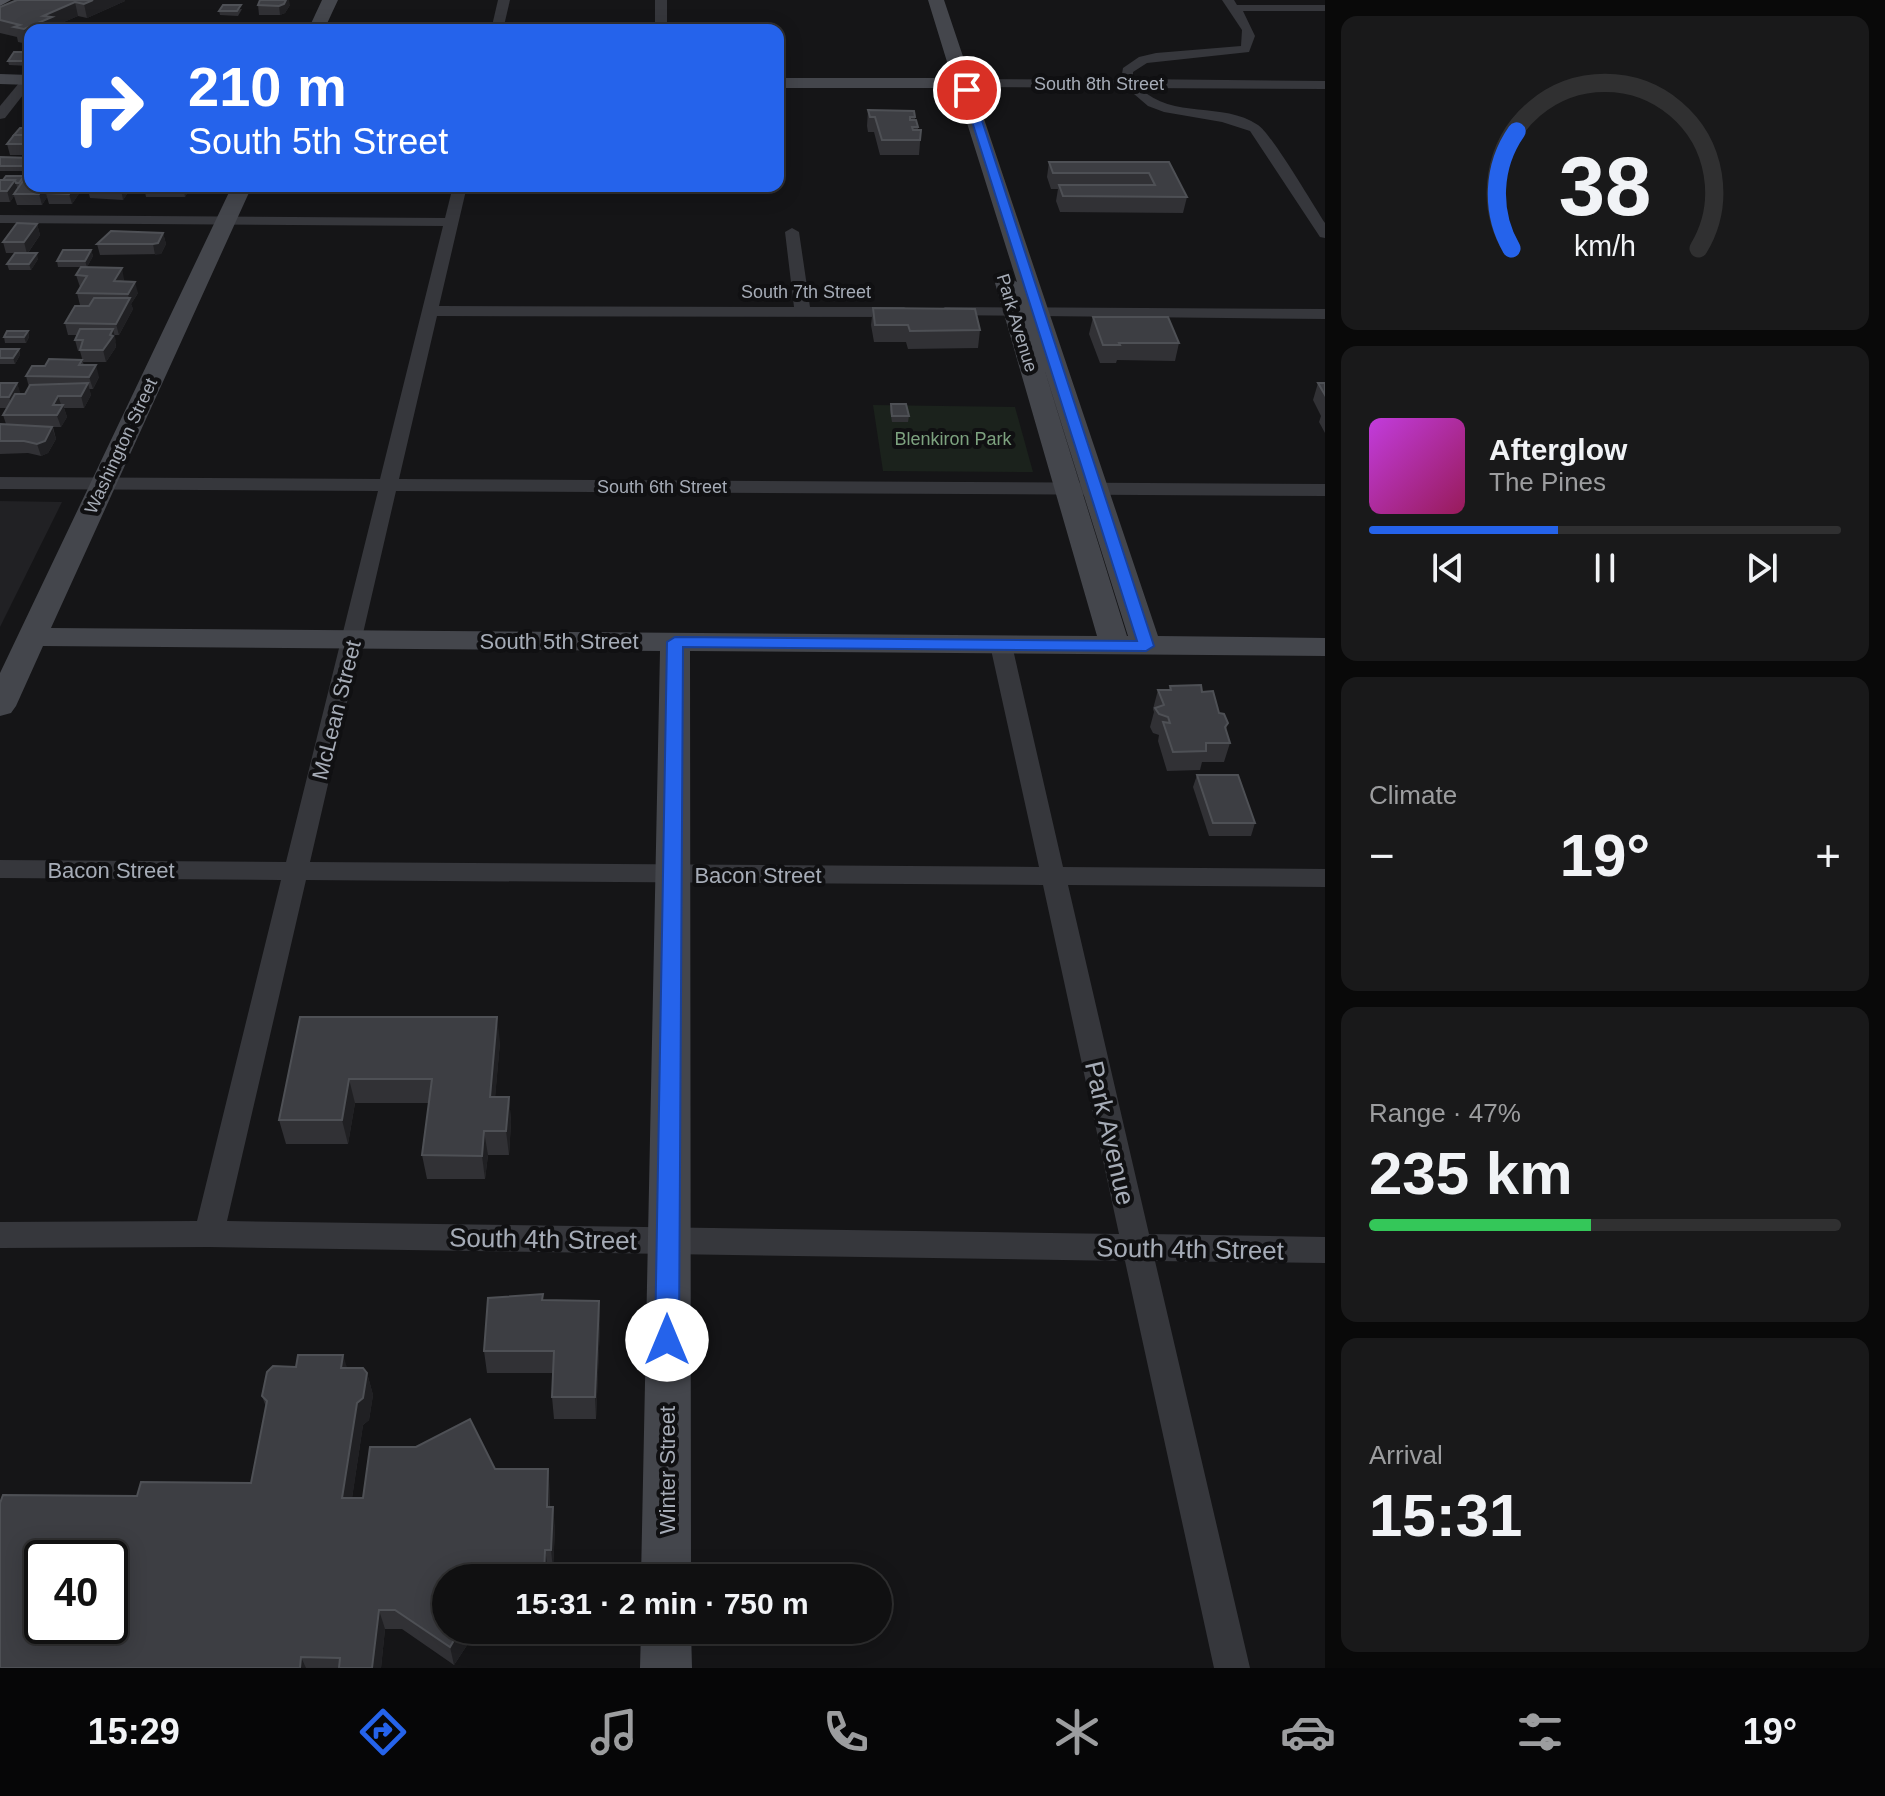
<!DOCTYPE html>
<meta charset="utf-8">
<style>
body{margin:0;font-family:Helvetica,sans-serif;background:#19191a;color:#f1f3f6;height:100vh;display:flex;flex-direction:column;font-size:30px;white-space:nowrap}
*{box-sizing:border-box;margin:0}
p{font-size:26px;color:#9c9d9f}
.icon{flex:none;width:44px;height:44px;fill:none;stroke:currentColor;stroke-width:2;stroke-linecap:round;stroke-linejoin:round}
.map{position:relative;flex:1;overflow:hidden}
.drawer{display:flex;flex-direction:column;gap:16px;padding:16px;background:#090909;width:560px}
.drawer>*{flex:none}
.guide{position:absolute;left:24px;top:24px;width:760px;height:168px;border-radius:16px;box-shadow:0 4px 20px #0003,0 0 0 2px #303031;background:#2563eb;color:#fff;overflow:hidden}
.speed{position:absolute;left:24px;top:1540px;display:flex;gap:16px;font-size:40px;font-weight:700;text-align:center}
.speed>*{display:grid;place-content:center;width:104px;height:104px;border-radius:50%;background:#101011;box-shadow:0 4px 20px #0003,0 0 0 2px #303031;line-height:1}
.speed .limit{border:4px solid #111;border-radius:12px;background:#fff;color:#111}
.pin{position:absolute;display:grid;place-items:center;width:68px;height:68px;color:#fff;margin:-34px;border:4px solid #fff;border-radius:50%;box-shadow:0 2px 8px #0007}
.me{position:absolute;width:88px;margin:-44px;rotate:0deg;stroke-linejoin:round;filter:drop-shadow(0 0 6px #0008)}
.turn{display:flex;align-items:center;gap:28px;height:168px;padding:0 32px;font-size:36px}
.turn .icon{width:104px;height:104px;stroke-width:2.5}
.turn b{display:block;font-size:56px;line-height:68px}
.big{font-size:60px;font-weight:600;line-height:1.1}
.drawer .tile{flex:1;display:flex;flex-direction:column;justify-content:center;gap:12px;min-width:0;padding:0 28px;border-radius:16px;background:#19191a}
.drawer .dial{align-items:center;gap:0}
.dial svg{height:208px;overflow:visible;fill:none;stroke:#303031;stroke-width:7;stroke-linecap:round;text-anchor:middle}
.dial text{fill:#f1f3f6;stroke:none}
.song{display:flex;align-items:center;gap:24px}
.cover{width:96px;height:96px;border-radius:12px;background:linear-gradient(135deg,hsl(290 70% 55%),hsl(330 70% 35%))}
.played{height:8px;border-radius:4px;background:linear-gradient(90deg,#2563eb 40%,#303031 40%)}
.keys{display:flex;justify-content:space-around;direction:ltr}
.heat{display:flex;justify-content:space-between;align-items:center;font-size:44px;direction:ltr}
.charge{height:12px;border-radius:6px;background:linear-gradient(90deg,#34c759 47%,#303031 0)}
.trip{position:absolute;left:432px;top:1564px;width:460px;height:80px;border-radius:40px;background:#101011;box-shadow:0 4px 20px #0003,0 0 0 2px #303031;font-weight:600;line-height:80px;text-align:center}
.menu{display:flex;height:128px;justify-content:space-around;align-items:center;background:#060607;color:#9c9d9f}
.menu .icon{width:56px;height:56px}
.menu .active{color:#2563eb}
.menu b{font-size:36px;color:#f1f3f6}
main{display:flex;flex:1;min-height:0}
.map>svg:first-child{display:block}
.built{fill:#212124}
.green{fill:#1b221c}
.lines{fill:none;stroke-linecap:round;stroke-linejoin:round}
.street{fill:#36373c;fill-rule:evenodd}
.secondary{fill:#44464c;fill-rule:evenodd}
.primary{fill:#52545b;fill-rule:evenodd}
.wall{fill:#313135}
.shaded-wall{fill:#202023}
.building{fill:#3d3e43;stroke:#4e5055;stroke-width:2;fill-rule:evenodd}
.route{fill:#2563eb;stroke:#184099;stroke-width:2}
.labels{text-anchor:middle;stroke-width:8;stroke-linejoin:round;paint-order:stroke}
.far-street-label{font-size:18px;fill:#a6acb7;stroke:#101012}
.far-park-label{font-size:18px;fill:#7da27f;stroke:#101012}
.street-label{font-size:22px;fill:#a6acb7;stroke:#101012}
.near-street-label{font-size:26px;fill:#a6acb7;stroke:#101012}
</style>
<main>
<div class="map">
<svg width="1325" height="1668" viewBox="0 0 1325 1668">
<rect width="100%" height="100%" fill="#151517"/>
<polygon class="built" points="0,501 62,502 0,627"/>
<polygon class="green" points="873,405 1015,407 1033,472 883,471"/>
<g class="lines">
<g class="street">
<polygon points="498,0 510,0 503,30 491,30"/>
<rect x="655" y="0" width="12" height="30"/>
<path d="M1222 0H1234L1237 5H1325V11H1243L1255 36 1249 52 1147 63 1133 72V79L1325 81V89L1140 88C1173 120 1223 101 1258 125 1271 133 1313 205 1325 223V238L1320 237 1250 131 1222 122 1164 112 1148 106 1127 88 965 87 959 83 965 79 1121 80 1123 68 1139 57 1156 53 1241 46 1242 30Z"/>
<polygon points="24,77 30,77 30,86 5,118 0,119 0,106"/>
<path d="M453 186H467L439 306 794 307 785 232 792 228 799 232 810 307H904L912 312 904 317 437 316 399 479 1325 484V496L396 491 310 862 1039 867 990 645 1001 638 1012 645 1063 867 1325 869V887L1068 885 1149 1234 1325 1237V1263L1155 1261 1250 1668H1214L1125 1261 209 1247 0 1248V1222L197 1221 281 880 0 878V860L286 862 378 491 0 489V477L380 479 443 226 0 223V215L445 218ZM306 880 1043 885 1119 1234 227 1221Z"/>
<polygon points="945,307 1325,309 1325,319 939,315 937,312"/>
</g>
<g class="secondary">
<polygon points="322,0 338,0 324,30 308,30"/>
<path d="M928 0H944L1158 636 1325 638V656L690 651 691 1578H641L660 651 43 646 16 706 11 713 0 716V673L232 186H252L51 628 1097 636 995 283 1006 276 1017 282 956 88H778V78H952ZM1043 365 1128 636H1127Z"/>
<polygon points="0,74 30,75 30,85 0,84"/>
<polygon points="641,1630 691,1630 692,1668 640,1668"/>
</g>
<polygon class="primary" points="0,0 11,0 0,6"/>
</g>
<g class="wall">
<polygon points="17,0 125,1 87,18 78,16 54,26 28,44 18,42 17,37 0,33 0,7"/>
<polygon points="258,5 290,5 285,13 280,15 259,15"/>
<polygon points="242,9 238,16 220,15 219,11"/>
<polygon points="30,52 30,66 9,65 8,61"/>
<polygon points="868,110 915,117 915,120 918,127 918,130 921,130 919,155 880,155 874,132 868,132 867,126"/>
<polygon points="30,128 30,155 10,155 7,144"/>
<polygon points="0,157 30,158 30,165 25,171 0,171"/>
<polygon points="1049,162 1169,162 1187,197 1183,213 1060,212 1056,201 1058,189 1051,189 1047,177"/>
<polygon points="24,176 30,186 82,189 72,204 49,204 47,197 42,205 17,205 14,196 10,202 0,202 0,180"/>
<polygon points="87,186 128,186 129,191 123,200 90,198"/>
<polygon points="144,186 189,186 190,188 185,197 146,197"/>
<polygon points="37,224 40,235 28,253 38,259 31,270 9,270 7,264 15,253 6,253 3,242"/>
<polygon points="163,233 166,244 161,254 100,255 97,244"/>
<polygon points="91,250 93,256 87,267 58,267 57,261"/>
<polygon points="81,267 124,279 123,281 138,293 131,304 133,309 119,335 114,335 116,347 106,362 83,362 80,351 78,351 75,340 77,335 68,335 65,323 90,305 80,305 77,293 81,287 80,287 76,275"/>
<polygon points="873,308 980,330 978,348 908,349 906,342 874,342 871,325"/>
<polygon points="1093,317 1179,343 1175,361 1117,360 1116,363 1100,363 1089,334"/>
<polygon points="28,331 29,337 26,343 5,343 4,337"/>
<polygon points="0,349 19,349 20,355 15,364 0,364"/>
<polygon points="82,360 84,365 99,377 93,389 89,389 91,395 84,408 64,408 67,417 61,427 53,427 56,439 48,453 41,456 28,453 0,454 0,424 6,424 3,415 7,408 0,408 0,383 17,383 20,394 25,394 29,387 26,376 45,366"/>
<polygon points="1318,383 1325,383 1325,433 1319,422 1321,416 1313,400"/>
<polygon points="891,404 909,416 908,422 892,422 890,410"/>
<polygon points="1170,686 1202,692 1228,723 1226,730 1230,743 1224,762 1202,762 1200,770 1167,771 1158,741 1159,735 1153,733 1150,727 1154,712 1153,709 1158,690 1169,690"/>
<polygon points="1197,775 1255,823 1251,836 1209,836 1193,787"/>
<polygon points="300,1017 500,1042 495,1097 509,1097 511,1122 509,1155 488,1155 485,1179 427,1179 422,1155 429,1103 355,1103 348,1144 286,1144 279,1120"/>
<polygon points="599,1301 600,1324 596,1419 554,1419 552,1397 553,1373 487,1373 484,1351"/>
<polygon points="347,1368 367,1373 373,1395 369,1420 363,1425 352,1498 363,1498 495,1469 550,1490 550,1507 555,1528 553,1569 446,1578 446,1630 477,1630 454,1665 402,1629 385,1629 381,1668 0,1668 137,1496 251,1483 266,1407 262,1396"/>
</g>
<g class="shaded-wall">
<polygon points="93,0 125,0 125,1 87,18 84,4"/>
<polygon points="286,0 289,0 290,5 285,13 280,15 279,6"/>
<polygon points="75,2 78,16 54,26 55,30 30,30 30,43 28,44 24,29 43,16"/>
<polygon points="30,158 30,165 25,171 24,166"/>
<polygon points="15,180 18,191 14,194 14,196 10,202 7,191"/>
<polygon points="44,186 54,186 46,193 47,197 42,205 39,194"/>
<polygon points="74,186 81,186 82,189 72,204 69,194"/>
<polygon points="123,186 128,186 129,191 123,200 121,189"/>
<polygon points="183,186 189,186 190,188 185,197"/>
<polygon points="37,224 40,235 27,254 24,242"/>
<polygon points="163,233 166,244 161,254 155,255 153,244"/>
<polygon points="91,250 93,256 87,267 85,261"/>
<polygon points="37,253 38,259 31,270 29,264"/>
<polygon points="122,268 124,279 117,293 114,281"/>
<polygon points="135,282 138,293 131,304 133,309 119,335 116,324 129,299 128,294"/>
<polygon points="113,329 116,341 115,343 116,347 106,362 103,350"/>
<polygon points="28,331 29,337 26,343 24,337"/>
<polygon points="19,349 20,355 15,364 13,358"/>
<polygon points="96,365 99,377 93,389 89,377"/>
<polygon points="17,383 21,395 13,409 9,397"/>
<polygon points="88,383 91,395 84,408 81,396"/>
<polygon points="58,396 62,407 63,405 67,417 61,427 53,405"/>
<polygon points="52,427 56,439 48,453 41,456 37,444"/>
<polygon points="497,1017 500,1042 493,1121 490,1097"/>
<polygon points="349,1079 355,1103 348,1144 342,1120"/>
<polygon points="509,1097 511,1122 509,1155 506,1131"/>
<polygon points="484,1131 488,1155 485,1179 482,1156"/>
<polygon points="599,1301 600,1324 596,1419 595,1397"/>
<polygon points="343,1355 350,1377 341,1368"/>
<polygon points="367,1373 373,1395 369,1420 363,1425 349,1518 342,1498 357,1403"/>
<polygon points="548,1469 550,1490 549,1528 547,1507"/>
<polygon points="553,1507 555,1528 553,1569 551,1550"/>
<polygon points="545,1550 548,1569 547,1578 544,1578"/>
<polygon points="379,1610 385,1629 381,1668 372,1668"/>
<polygon points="460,1630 477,1630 454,1665 450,1647"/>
<polygon points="301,1657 306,1668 300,1668"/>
</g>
<g class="building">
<polygon points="17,0 93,0 84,4 75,2 43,16 52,17 24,29 14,27 20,25 0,20 0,7"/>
<polygon points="260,0 286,0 284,4 279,6 258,5"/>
<polygon points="223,5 241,5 237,11 219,11"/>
<polygon points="14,52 30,52 30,59 29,61 8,61"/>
<polygon points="868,110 914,111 915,117 910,117 910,120 916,120 918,127 912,127 913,130 921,130 920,140 882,140 875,117 870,117"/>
<polygon points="20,128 30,128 30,135 14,135"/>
<polygon points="14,135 30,135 30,144 7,144"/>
<polygon points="0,157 30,158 24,166 0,166"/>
<polygon points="1049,162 1169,162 1187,197 1063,196 1059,185 1155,185 1149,173 1053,173"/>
<polygon points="27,175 30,175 30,186 44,186 39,194 14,194"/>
<polygon points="6,176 24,176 19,183 16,183 15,180 3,180"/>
<polygon points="0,180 15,180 7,191 0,191"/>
<polygon points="51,186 74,186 69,194 46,193"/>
<polygon points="87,186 123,186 121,189"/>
<polygon points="17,223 37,224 24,242 3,242"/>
<polygon points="111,231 163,233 158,243 153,244 97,244"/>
<polygon points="63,250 91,250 85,261 57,261"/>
<polygon points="15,253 37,253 29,264 7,264"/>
<polygon points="81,267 122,268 114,281 135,282 128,294 77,293 87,276 76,275"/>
<polygon points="94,298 130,298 116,324 65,323 75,306 89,306"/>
<polygon points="873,308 975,309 980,330 910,331 908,325 875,325"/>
<polygon points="1093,317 1168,317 1179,343 1119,343 1120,345 1103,345"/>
<polygon points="80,329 113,329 110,335 113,336 103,350 80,350 83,340 75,340"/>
<polygon points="7,331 28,331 24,337 4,337"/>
<polygon points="0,349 19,349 13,358 0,358"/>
<polygon points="49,359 82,360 79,365 96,365 89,377 26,376 32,366 45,366"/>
<polygon points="0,383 17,383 9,397 0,397"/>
<polygon points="88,383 81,396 58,396 53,405 63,405 57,415 3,415 15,394 25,394 30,385"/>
<polygon points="1318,383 1325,383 1325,395"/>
<polygon points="891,404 906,404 909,416 892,416"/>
<polygon points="0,424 52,427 45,441 37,444 24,441 0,441"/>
<polygon points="1201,685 1202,692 1213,691 1219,713 1224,714 1228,723 1225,727 1230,743 1206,743 1206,751 1173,752 1163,722 1170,723 1168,717 1159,714 1155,708 1164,705 1158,690 1171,690 1170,686"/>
<polygon points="1197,775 1238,775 1255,823 1213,823"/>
<polygon points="300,1017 497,1017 490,1097 509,1097 506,1131 484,1131 482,1156 422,1155 432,1079 349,1079 342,1120 279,1120"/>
<polygon points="543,1294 542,1300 599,1301 595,1397 552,1397 554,1351 484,1351 488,1298"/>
<path d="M298 1355H343L341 1368H363L367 1373 363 1398 357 1403 342 1498H363L370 1447H416L470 1419 495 1469H548L547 1507H553L551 1550H545L544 1578H446V1630H460L450 1647 395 1610H379L372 1668H339L340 1658 301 1657 300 1668H0V1503L3 1495 137 1496 141 1482 251 1483 267 1401 262 1396 267 1372 273 1366 296 1367ZM42 1558H110V1626H42Z"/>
</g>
<polygon class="route" points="967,87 972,90 1154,646 1146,651 683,647 679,1340 676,1348 667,1351 659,1348 655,1340 667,642 675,637 1137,641 962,90"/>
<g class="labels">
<g class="far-street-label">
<text x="1099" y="90">South 8th Street</text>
<text x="806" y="298">South 7th Street</text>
<text transform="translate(1017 323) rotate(73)" y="6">Park Avenue</text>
<text transform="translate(121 446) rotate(-65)" y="6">Washington Street</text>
<text x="662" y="493">South 6th Street</text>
</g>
<g class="far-park-label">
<text x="953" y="445">Blenkiron Park</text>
</g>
<g class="street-label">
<text x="559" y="649">South 5th Street</text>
<text transform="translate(336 710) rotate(-76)" y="8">McLean Street</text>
<text x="111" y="878">Bacon Street</text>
<text x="758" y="883">Bacon Street</text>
<text transform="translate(667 1470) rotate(-90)" y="8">Winter Street</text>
</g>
<g class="near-street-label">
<text transform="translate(1110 1133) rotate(77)" y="9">Park Avenue</text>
<text transform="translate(543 1239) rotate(1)" y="9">South 4th Street</text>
<text transform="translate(1190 1249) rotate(1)" y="9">South 4th Street</text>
</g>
</g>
</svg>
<div class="speed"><div class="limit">40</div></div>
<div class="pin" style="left:967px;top:90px;background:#d93025"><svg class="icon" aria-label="arrive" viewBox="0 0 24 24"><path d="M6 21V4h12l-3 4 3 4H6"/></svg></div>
<svg class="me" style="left:667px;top:1340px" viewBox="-20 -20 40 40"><circle r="19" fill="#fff"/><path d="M0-13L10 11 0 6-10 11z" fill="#2563eb"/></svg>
<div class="trip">15:31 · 2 min · 750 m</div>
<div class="guide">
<div class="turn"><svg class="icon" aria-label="right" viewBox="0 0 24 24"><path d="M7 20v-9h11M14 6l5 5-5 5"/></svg><div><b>210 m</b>South 5th Street</div></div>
</div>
</div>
<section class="drawer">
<div class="tile dial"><svg viewBox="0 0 100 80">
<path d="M14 69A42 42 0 1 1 86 69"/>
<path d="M14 69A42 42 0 0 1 16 24" stroke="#2563eb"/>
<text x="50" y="56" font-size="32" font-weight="700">38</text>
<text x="50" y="72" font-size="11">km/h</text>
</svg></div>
<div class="tile">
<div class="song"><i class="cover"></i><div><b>Afterglow</b><p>The Pines</p></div></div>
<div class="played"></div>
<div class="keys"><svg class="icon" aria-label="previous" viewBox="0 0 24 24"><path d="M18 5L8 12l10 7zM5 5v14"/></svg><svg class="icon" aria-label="pause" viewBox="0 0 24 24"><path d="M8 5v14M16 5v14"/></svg><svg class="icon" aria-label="next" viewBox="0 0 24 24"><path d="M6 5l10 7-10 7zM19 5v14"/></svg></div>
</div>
<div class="tile"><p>Climate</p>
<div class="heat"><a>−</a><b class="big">19°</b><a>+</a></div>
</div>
<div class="tile"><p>Range · 47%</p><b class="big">235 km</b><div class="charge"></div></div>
<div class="tile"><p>Arrival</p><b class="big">15:31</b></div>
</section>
</main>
<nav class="menu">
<b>15:29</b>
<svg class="icon active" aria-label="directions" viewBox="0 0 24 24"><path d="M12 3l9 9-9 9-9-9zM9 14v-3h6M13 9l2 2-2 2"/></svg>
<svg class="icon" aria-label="music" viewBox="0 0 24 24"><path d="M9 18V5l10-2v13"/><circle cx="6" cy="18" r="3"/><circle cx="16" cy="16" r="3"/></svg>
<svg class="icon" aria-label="phone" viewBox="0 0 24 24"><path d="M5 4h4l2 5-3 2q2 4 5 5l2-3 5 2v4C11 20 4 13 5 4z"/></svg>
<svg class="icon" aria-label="climate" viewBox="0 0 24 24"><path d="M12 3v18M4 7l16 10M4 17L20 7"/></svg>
<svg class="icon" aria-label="car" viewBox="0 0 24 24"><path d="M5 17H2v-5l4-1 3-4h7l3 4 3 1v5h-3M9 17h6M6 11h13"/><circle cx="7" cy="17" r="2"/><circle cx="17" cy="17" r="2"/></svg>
<svg class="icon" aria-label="filters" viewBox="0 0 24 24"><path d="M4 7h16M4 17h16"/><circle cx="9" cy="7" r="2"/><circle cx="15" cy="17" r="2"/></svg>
<b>19°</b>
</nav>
